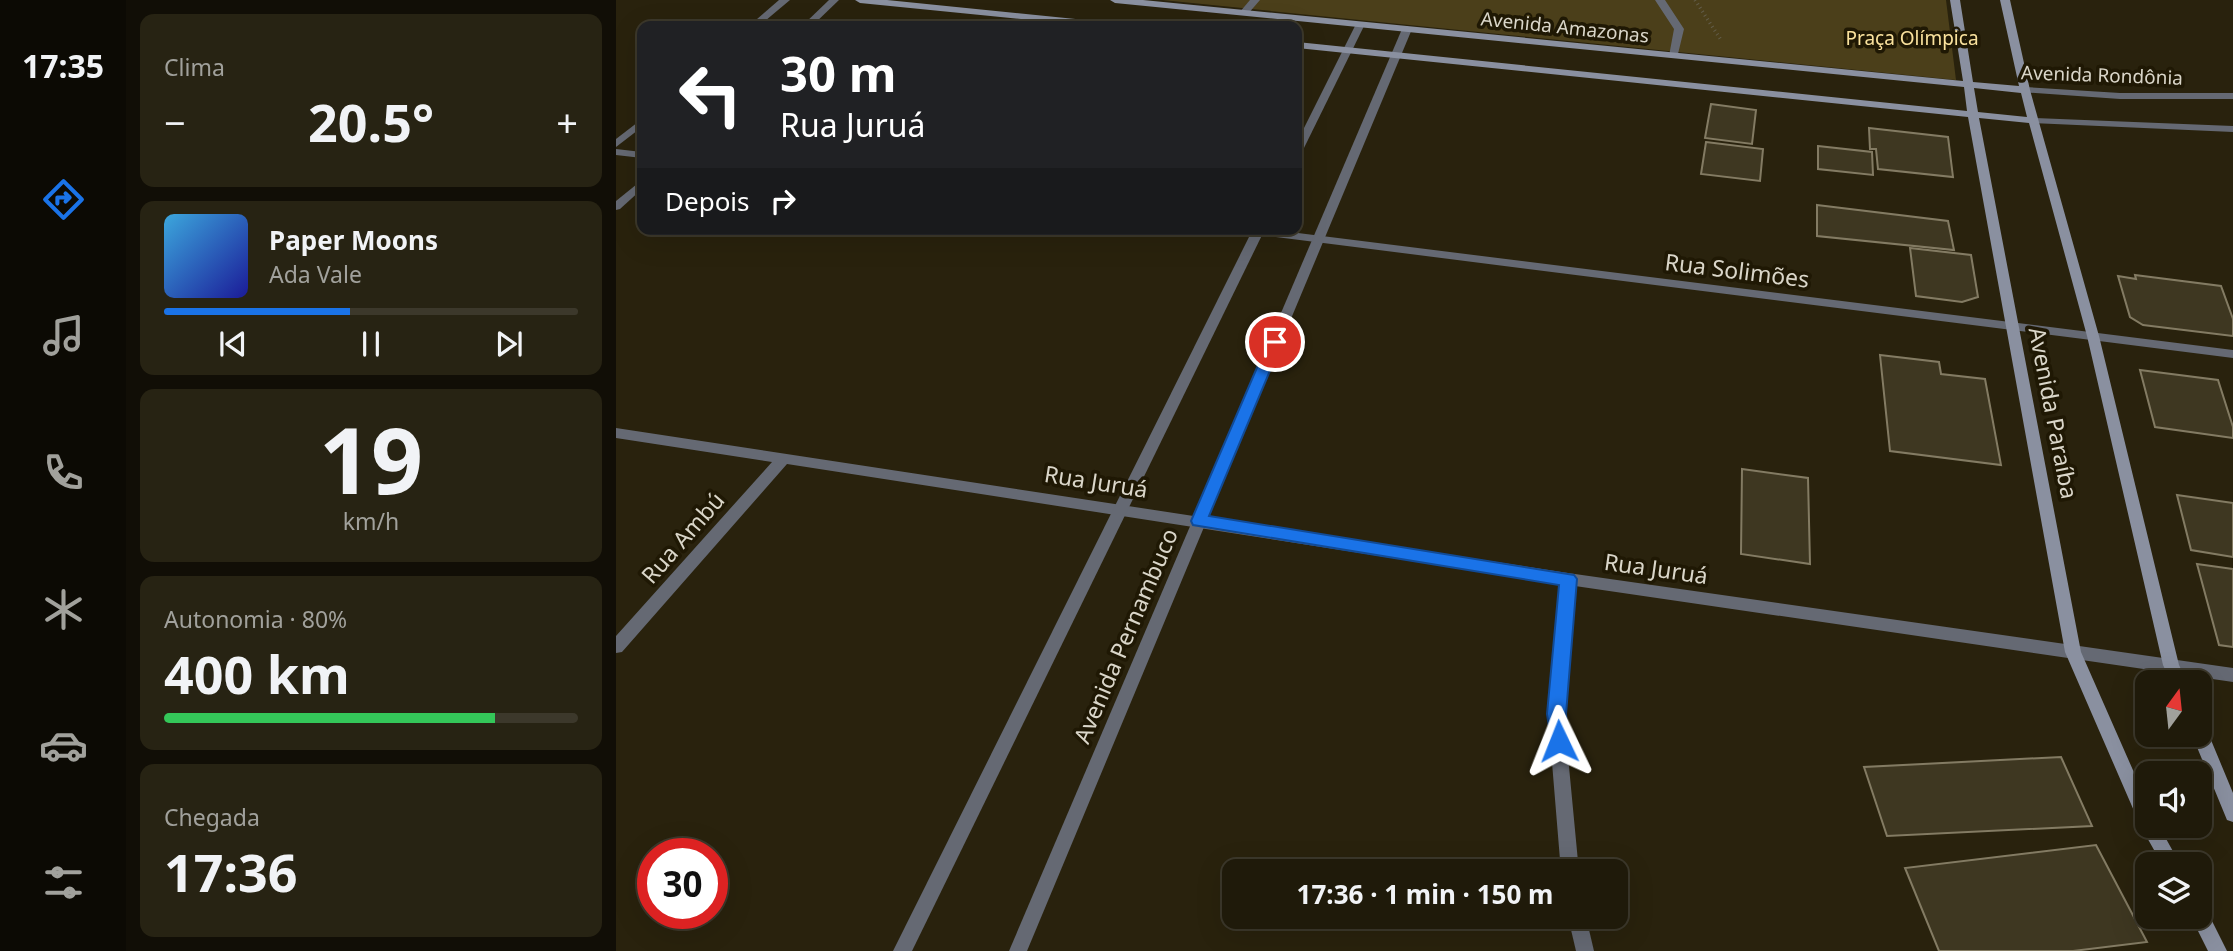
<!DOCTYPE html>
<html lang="pt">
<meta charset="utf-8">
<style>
body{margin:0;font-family:"Noto Sans",sans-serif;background:#272313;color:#f1f3f6;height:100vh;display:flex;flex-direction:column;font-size:26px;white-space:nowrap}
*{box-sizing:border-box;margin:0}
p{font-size:23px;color:#a1a19c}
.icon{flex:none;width:38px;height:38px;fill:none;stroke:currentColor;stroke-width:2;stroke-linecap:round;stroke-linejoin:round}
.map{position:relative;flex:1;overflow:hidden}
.side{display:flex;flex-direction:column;gap:14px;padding:14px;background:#110e06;width:490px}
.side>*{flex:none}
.banner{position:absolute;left:21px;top:21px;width:665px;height:214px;border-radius:14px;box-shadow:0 7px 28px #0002,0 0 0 2px #3c382b;background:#202124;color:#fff;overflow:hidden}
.needle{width:46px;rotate:15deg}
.buttons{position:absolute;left:1519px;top:670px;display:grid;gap:14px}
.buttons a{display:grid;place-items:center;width:77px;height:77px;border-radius:14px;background:#1f1a0a;box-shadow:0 7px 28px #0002,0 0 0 2px #3c382b;font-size:35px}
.speed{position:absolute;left:21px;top:838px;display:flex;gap:14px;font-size:35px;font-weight:700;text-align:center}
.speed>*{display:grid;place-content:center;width:91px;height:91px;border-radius:50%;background:#1f1a0a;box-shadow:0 7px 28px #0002,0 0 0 2px #3c382b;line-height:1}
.speed .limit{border:10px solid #d22;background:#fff;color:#111}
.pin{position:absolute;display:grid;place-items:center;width:60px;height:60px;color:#fff;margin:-30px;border:4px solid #fff;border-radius:50%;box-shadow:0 2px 7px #0007}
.me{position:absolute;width:77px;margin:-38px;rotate:358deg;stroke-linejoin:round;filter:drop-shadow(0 0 5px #0008)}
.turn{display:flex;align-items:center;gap:24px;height:147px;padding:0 28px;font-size:32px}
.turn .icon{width:91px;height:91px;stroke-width:2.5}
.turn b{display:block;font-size:49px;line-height:60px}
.then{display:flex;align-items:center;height:66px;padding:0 28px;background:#0003;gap:14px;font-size:26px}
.big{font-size:52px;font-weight:700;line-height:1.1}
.side .tile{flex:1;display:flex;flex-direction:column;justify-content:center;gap:10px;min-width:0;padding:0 24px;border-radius:14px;background:#272313}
.side .dial{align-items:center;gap:0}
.dial b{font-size:91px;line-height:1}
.song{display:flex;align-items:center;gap:21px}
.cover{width:84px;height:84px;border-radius:10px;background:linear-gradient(135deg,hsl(200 70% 55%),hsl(240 70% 35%))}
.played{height:7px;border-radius:4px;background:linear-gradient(90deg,#1a73e8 45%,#3c382b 45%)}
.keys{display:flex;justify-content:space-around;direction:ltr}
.heat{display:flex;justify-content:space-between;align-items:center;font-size:38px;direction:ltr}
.charge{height:10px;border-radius:5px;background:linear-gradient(90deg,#34c759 80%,#3c382b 0)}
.trip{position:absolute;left:606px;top:859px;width:406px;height:70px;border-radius:14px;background:#1f1a0a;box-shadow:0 7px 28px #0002,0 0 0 2px #3c382b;font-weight:700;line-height:70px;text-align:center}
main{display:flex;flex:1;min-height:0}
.menu{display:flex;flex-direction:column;width:126px;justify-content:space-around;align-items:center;background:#0c0a04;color:#a1a19c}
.menu .icon{width:49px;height:49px}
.menu .current{color:#1a73e8}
.menu b{font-size:32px;color:#f1f3f6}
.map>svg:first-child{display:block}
.green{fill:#4b3f1a}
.building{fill:#3e3721;stroke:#837b63;stroke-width:2}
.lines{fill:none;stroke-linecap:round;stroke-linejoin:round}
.path{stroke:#635d4a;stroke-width:3.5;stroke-dasharray:1 3.5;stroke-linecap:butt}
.service{fill:#656973;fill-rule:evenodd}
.minor{fill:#656973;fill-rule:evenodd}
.tertiary{fill:#656973;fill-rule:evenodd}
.secondary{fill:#8a90a0;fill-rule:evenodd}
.route{fill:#1a73e8;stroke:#114b97;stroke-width:2}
.labels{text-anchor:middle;stroke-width:7;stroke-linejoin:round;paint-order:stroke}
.far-street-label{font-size:19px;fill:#dad6c9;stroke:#1f1804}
.far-park-label{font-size:19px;fill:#fae29d;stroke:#1f1804}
.street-label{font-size:23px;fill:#dad6c9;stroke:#1f1804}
</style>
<main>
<nav class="menu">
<b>17:35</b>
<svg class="icon current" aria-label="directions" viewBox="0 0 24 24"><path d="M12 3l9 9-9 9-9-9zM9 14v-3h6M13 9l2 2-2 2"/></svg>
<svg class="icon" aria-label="music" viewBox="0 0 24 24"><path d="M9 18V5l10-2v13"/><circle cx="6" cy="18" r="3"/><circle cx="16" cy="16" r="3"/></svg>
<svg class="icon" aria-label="phone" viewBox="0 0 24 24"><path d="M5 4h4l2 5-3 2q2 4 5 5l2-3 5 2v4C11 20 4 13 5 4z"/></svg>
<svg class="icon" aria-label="climate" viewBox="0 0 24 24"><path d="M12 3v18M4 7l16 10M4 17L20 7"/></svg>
<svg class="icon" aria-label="car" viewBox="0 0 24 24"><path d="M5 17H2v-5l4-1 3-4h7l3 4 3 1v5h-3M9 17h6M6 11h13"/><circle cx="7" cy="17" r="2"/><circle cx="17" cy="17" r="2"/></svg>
<svg class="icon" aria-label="filters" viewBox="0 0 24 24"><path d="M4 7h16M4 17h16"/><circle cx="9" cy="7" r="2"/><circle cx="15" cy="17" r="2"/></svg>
</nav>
<section class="side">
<div class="tile"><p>Clima</p>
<div class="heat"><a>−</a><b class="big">20.5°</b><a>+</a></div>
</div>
<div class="tile">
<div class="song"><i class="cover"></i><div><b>Paper Moons</b><p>Ada Vale</p></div></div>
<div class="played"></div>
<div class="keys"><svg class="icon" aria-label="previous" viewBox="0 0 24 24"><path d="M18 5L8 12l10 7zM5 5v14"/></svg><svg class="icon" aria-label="pause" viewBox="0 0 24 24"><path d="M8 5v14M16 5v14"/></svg><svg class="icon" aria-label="next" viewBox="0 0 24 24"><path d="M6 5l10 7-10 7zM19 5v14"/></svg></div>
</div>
<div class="tile dial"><b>19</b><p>km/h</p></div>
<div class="tile"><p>Autonomia · 80%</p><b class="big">400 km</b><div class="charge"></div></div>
<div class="tile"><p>Chegada</p><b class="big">17:36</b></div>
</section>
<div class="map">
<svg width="1617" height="951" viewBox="0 0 1617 951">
<rect width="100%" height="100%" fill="#29220d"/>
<polygon class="green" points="546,0 1330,0 1340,80"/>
<g class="building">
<polygon points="1095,104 1140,110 1136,144 1089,138"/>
<polygon points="1253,128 1332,137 1337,177 1262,169 1260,149 1254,149"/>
<polygon points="1090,142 1147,149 1144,181 1085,174"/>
<polygon points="1202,146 1256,152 1257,175 1202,169"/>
<polygon points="1201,205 1332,221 1338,250 1201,236"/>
<polygon points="1294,248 1355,255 1362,297 1346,302 1300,296"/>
<polygon points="1519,275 1605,286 1617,319 1617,336 1527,325 1514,317 1502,276 1520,279"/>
<polygon points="1264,355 1323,362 1325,374 1369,379 1385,465 1274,451"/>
<polygon points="1524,370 1602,380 1617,427 1617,438 1539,427"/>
<polygon points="1126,469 1192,478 1194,564 1125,554"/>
<polygon points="1561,495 1617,503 1617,557 1575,550"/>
<polygon points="1581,564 1617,569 1617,647 1603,645"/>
<polygon points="1445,757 1476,826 1271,836 1248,767"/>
<polygon points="1480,845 1531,942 1457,951 1323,951 1289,868"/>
</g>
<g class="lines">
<polyline class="path" points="1079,0 1105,40"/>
<g class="service">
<polygon points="634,0 644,0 631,15 625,15 623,13"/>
<polygon points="1039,0 1049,0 1068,29 1061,58 1053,56 1058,29"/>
</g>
<g class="minor">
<polygon points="0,149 26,152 26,158 0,155"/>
<polygon points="614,229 650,229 1617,350 1617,358 620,232"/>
<polygon points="0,428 952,573 1617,668 1617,682 959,586 948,714 963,872 945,872 932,714 944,584 171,464 6,652 0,653 0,636 156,462 0,438"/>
<polygon points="952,917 970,917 978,951 960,951"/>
</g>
<g class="tertiary">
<polygon points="163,0 174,0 143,26 133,26"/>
<polygon points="213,0 223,0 196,26 186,26"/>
<polygon points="741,22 749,24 686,152 681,155 681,142"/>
<polygon points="791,26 796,29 411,951 393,951 786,29"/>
<polygon points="1409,87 1504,93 1617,93 1617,99 1504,99 1405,92 1405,88"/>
<polygon points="1419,118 1617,126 1617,132 1415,123 1415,119"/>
<polygon points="26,119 26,127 0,147 0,139"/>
<polygon points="26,180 26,189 4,209 0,210 0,201"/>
<polygon points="637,229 649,229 296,951 277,951"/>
</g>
<g class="secondary">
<polygon points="239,0 271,0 499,23 504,26 474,26 244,3"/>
<path d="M494 0H527L1347 81 1334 0H1344L1357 82 1403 86 1384 0H1394L1414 90 1483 336 1563 665 1571 682H1555L1547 665 1471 336 1413 123 1363 118 1465 652 1531 802V826H1543L1564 864H1546L1525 827 1449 652 1352 117 681 48V42L1351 111 1348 87 499 3ZM1358 88 1405 93 1411 117 1362 112Z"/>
<polygon points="1584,726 1590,728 1617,793 1617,822 1611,820 1576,735 1584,735"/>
<polygon points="1584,908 1591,911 1611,951 1592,951 1575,917 1584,917"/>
</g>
</g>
<polygon class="route" points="659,337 666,342 593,516 958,575 961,579 950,714 952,741 949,746 943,749 936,746 931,714 943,585 577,525 575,521 652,342"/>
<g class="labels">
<g class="far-street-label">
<text transform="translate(949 27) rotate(6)" y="7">Avenida Amazonas</text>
<text transform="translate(1486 75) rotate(2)" y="7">Avenida Rondônia</text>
</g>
<g class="far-park-label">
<text x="1296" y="45">Praça Olímpica</text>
</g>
<g class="street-label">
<text transform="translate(1121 271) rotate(7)" y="8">Rua Solimões</text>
<text transform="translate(1437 413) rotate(79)" y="8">Avenida Paraíba</text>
<text transform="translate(480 482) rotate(9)" y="8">Rua Juruá</text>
<text transform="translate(67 538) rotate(-49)" y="8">Rua Ambú</text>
<text transform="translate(1040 569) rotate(8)" y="8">Rua Juruá</text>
<text transform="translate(510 636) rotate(-67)" y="8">Avenida Pernambuco</text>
</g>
</g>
</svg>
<div class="buttons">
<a><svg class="needle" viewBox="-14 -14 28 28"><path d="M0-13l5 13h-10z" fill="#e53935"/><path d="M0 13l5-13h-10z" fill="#a1a19c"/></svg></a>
<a><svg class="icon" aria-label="sound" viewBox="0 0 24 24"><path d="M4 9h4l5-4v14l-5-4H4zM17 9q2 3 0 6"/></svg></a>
<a><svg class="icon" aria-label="layers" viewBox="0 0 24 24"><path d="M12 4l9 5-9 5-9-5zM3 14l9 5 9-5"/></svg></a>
</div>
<div class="speed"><div class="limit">30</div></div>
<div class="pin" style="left:659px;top:342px;background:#d93025"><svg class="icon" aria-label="arrive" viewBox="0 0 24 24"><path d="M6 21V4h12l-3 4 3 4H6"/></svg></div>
<svg class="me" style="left:943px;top:741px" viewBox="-20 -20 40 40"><path d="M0-17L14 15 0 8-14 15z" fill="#1a73e8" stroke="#fff" stroke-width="4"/></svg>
<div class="trip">17:36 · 1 min · 150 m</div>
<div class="banner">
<div class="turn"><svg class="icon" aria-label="left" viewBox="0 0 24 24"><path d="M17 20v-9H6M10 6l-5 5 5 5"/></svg><div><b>30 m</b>Rua Juruá</div></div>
<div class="then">Depois<svg class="icon" aria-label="right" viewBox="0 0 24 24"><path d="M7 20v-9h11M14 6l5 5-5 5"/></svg></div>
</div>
</div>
</main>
